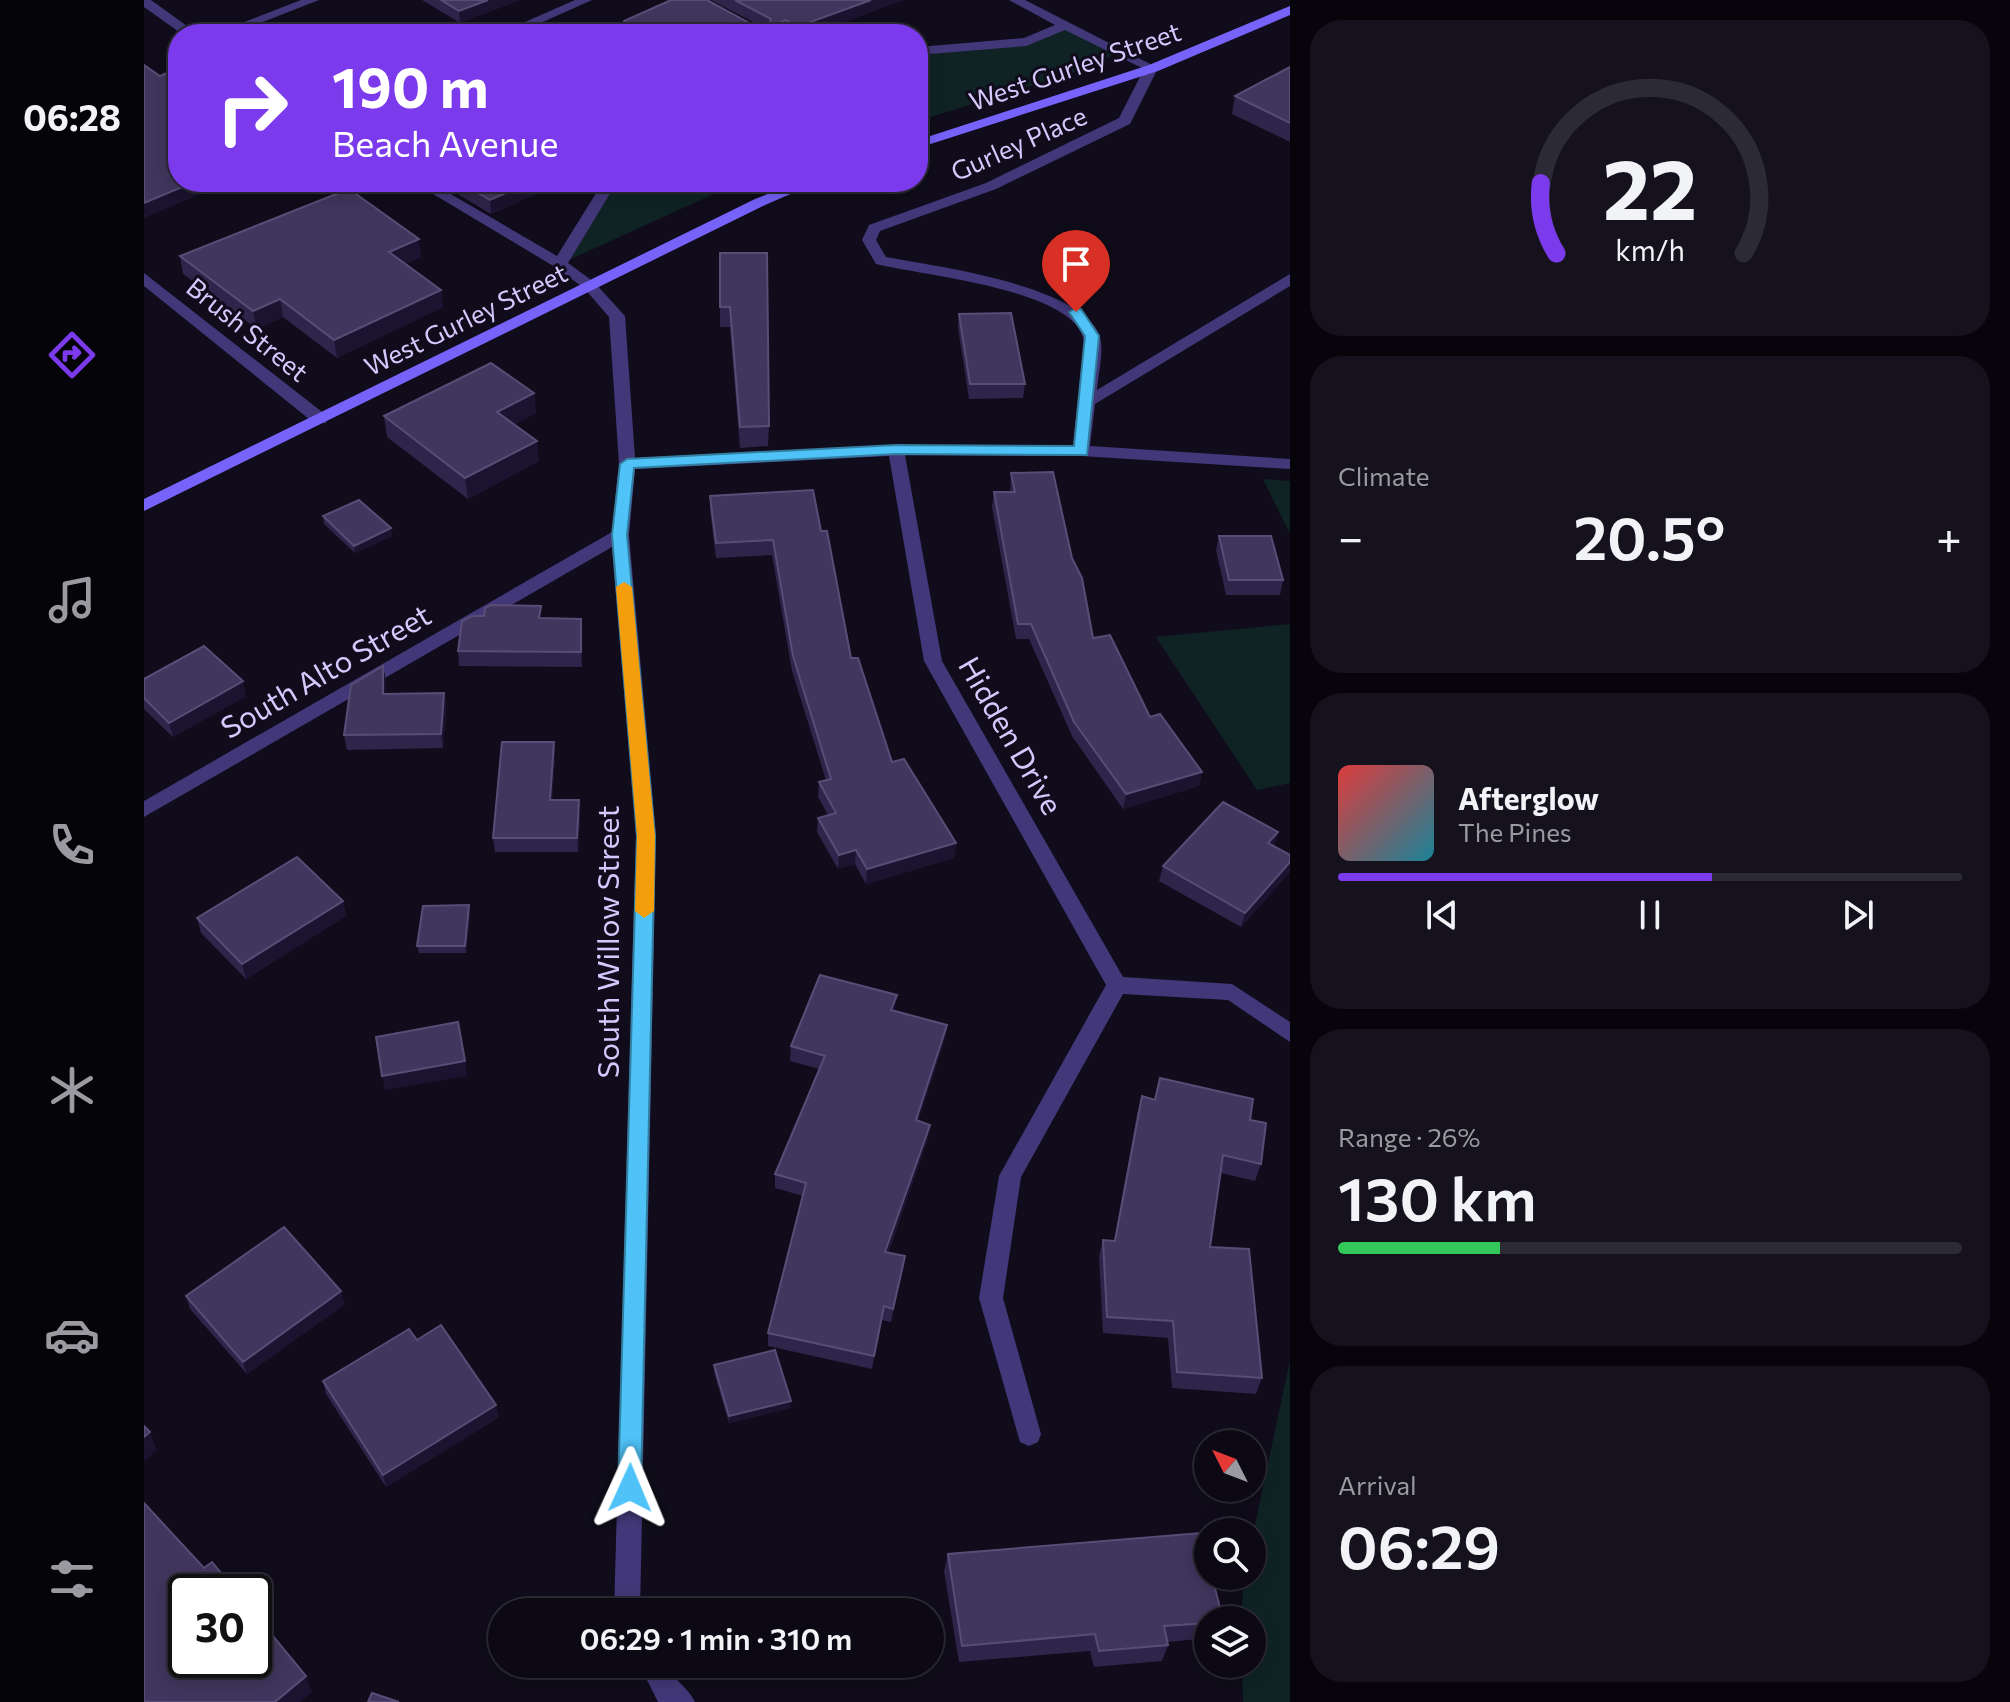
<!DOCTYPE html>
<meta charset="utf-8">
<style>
body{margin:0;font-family:Commissioner,sans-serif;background:#15121d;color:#f1f3f6;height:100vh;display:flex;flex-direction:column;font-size:30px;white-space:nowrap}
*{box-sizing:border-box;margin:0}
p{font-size:26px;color:#9a9aa0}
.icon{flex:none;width:44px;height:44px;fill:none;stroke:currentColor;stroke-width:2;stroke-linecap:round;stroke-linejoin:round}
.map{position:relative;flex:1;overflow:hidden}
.drawer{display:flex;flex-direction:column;gap:20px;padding:20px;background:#07050b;width:720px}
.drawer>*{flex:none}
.guide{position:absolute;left:24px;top:24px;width:760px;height:168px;border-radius:32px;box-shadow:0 4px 20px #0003,0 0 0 2px #2c2a34;background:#7c3aed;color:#fff;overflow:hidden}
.needle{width:52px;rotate:312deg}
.buttons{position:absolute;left:1050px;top:1430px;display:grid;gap:16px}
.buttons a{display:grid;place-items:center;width:72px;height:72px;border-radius:50%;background:#0c0914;box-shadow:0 4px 20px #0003,0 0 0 2px #2c2a34;font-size:40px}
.speed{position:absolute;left:24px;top:1574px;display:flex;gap:16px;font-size:40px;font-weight:700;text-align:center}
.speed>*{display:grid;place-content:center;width:104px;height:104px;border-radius:50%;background:#0c0914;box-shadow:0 4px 20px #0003,0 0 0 2px #2c2a34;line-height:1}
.speed .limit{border:4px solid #111;border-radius:12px;background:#fff;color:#111}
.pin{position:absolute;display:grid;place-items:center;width:68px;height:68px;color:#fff;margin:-82px -34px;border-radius:50% 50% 50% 0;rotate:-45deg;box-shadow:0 0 8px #0007}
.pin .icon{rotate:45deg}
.me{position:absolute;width:88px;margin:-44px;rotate:1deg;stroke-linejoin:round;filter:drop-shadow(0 0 6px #0008)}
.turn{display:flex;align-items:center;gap:28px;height:168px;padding:0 32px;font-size:36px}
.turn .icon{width:104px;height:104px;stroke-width:2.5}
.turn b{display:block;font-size:56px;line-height:68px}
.big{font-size:60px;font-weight:600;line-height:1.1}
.drawer .widget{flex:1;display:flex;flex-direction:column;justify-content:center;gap:12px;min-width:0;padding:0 28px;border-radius:32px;background:#15121d}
.drawer .dial{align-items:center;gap:0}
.dial svg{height:208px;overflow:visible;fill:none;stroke:#2c2a34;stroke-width:7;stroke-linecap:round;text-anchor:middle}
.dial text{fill:#f1f3f6;stroke:none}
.song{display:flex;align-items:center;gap:24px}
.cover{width:96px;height:96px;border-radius:12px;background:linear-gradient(135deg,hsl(0 70% 55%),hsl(190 70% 35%))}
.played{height:8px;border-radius:4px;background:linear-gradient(90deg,#7c3aed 60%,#2c2a34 60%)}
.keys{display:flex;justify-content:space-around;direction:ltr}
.heat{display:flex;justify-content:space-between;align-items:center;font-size:44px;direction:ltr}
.charge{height:12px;border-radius:6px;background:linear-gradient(90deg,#34c759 26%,#2c2a34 0)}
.trip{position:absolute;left:344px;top:1598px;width:456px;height:80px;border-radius:40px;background:#0c0914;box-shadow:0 4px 20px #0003,0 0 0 2px #2c2a34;font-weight:600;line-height:80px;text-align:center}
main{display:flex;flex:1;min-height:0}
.tab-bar{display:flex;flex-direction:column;width:144px;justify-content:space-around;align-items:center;background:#050408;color:#9a9aa0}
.tab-bar .icon{width:56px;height:56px}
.tab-bar .selected{color:#7c3aed}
.tab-bar b{font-size:36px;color:#f1f3f6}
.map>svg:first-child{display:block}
.green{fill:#0f2325}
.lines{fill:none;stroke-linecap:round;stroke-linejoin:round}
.service{fill:#423879;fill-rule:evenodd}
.minor{fill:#423879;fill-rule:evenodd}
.secondary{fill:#7762fa;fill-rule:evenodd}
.wall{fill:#2f244a}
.shaded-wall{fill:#1b132f}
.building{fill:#41365d;stroke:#584d76;stroke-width:2}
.route{fill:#4fc3f7;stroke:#337fa1;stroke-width:2}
.slow{fill:#f59e0b}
.labels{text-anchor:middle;stroke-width:6;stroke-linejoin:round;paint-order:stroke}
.far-street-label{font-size:26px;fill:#d4c8fd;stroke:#100c1b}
.street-label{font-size:30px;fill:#d4c8fd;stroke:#100c1b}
</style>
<main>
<nav class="tab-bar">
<b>06:28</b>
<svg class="icon selected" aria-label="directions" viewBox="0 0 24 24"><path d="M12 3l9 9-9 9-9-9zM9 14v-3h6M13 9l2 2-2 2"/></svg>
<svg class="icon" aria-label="music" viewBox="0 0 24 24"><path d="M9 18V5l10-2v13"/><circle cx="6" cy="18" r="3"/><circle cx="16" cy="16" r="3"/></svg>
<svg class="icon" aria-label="phone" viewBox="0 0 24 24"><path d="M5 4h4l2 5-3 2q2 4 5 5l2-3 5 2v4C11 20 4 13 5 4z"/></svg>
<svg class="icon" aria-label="climate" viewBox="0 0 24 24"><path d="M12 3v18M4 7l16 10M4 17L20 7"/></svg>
<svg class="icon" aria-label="car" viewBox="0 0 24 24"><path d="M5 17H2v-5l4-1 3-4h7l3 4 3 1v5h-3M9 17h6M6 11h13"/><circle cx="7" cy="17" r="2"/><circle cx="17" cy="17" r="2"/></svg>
<svg class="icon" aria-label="filters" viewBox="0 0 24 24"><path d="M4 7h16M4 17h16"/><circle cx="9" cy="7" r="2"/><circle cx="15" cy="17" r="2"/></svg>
</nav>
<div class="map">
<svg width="1146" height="1702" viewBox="0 0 1146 1702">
<rect width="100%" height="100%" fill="#100c1b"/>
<g class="green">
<polygon points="923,25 976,52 941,69 774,121 774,51 882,42"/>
<polygon points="466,182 596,182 416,264"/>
<polygon points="1119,479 1146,481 1146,534"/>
<polygon points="1146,624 1146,783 1113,790 1012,637"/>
<polygon points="1146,1360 1146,1702 1099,1702 1098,1664 1108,1664 1108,1620 1097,1620 1100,1576 1108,1576 1108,1539"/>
</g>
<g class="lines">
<polygon class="service" points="431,0 448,0 372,34 354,34"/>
<g class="minor">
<polygon points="0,0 7,0 54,34 38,34 0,7"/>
<polygon points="157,0 175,0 88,34 69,34"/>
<path d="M865 0H881L1014 68 986 124 852 189 736 231 732 240 742 257C791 266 934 285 955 334 961 349 954 374 953 390L1146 274V286L951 404 946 446 1146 459V469L937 456 761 455 798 661 979 977 1088 984 1146 1022V1042L1084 1000 979 994 877 1177 859 1298 897 1434 894 1442 885 1446 876 1442 835 1298 855 1176 962 985 780 661 745 456 491 469 485 535 512 836 496 1612H470L492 836 468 547 0 817V801L468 532 475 464 465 317 440 288 411 267 269 182H286L413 256 459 182H473L424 263 450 282 481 316 491 458 752 445 929 446 940 342C934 289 775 275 732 264L718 240 725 225 842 183 975 118 1000 69 921 30 882 46 774 55V47L880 38 911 25Z"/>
<polygon points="0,273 182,415 182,423 170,423 0,286"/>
<path d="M495 1664H522C530 1681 544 1687 551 1702H514Z"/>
</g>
<g class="secondary">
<polygon points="1146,6 1146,15 1014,71 774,148 774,140 1005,65"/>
<polygon points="654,182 674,182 621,205 0,511 0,499 611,199"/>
</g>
</g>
<g class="wall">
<polygon points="278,0 376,0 316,23"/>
<polygon points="567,0 759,0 668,34 644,34 642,32 638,34 481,34 480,21 613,24"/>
<polygon points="1146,67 1146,142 1088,114 1091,96"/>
<polygon points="314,182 420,182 347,214 315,195"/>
<polygon points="576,253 625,426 624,446 596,448 586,327 576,327"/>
<polygon points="36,256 277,257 261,264 297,290 299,307 193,358 139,317 113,329 39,274"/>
<polygon points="815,314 881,384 879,398 825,399 814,328"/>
<polygon points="390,393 392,413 370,424 395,461 324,499 243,437 240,416"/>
<polygon points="867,473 928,558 949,638 1006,717 1058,772 1055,786 979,809 928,736 885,639 872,639 848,507 850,492 866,492"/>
<polygon points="566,496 677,531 707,658 748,762 812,843 810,858 722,884 711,864 694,869 673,832 674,818 684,815 674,797 675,782 682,780 648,671 628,555 572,558 566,510"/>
<polygon points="179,516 247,528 248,536 211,553 180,524"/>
<polygon points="1075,536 1139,580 1136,595 1082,595 1072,550"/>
<polygon points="398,618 438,633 438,667 315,666 314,651"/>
<polygon points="239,666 242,681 241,694 300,693 302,707 299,748 203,750 200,735"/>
<polygon points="0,679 102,696 29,737 0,709"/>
<polygon points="410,742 411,757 408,800 436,815 434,852 351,852 349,838"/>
<polygon points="1134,832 1130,846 1146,862 1146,872 1097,927 1015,881 1019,866"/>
<polygon points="199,901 202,916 102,979 57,933 53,918"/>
<polygon points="325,905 326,913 322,953 275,953 273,946"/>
<polygon points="751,1011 803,1025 801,1039 774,1121 784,1139 744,1253 761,1256 759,1270 747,1322 738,1320 728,1369 624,1346 624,1333 659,1196 631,1188 631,1174 675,1069 646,1061 647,1046"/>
<polygon points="1016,1078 1106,1120 1117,1164 1111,1181 1077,1173 1066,1247 1118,1378 1112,1394 1028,1388 1024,1338 959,1333 955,1256 959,1240 970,1241 993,1114 998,1096 1010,1099"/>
<polygon points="42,1296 201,1304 103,1374 46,1309"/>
<polygon points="273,1340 355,1417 242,1487 182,1394 179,1381"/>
<polygon points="570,1365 647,1401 647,1408 585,1423 570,1372"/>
<polygon points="804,1554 1064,1620 1064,1638 1024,1642 1024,1645 1018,1661 950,1667 946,1651 815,1662 800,1571"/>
</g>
<g class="shaded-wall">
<polygon points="344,0 376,0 316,23 315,11"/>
<polygon points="727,0 759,0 668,34 653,34 653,27"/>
<polygon points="642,20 642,32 638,34 612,34"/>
<polygon points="552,28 552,34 539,34"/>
<polygon points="50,182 85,182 0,218 0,203"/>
<polygon points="387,182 420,182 347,214 346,200"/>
<polygon points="275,239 277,257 247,270 245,252"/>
<polygon points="297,290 299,307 193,358 190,340"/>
<polygon points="136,299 139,317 113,329 109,311"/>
<polygon points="390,393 392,413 355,433 353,412"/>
<polygon points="393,441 395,461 324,499 321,478"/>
<polygon points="247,528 248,536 211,553 210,546"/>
<polygon points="437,619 438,633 438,667 437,652"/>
<polygon points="239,666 242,681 241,709 239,694"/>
<polygon points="99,681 102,696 29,737 25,723"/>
<polygon points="300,693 302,707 299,748 297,734"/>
<polygon points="410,742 411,757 407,815 406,800"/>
<polygon points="1058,772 1055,786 979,809 982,794"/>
<polygon points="435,800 436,815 434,852 433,838"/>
<polygon points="1134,832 1130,846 1124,843"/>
<polygon points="812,843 810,858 722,884 723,869"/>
<polygon points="712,850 711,864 694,869 695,855"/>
<polygon points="1146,862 1146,872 1097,927 1101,913"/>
<polygon points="199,901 202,916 102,979 98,964"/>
<polygon points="325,905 326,913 322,953 321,946"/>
<polygon points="753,995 751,1010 746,1024 747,1010"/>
<polygon points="803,1025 801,1039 770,1134 772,1120"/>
<polygon points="321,1061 323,1076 241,1090 238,1076"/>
<polygon points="786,1125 784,1139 739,1265 741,1252"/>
<polygon points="761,1256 759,1270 747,1322 749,1309"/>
<polygon points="197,1291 201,1304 103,1374 99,1362"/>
<polygon points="740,1306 738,1320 728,1369 730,1356"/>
<polygon points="647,1401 647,1408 585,1423 585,1416"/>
<polygon points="352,1405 355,1417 242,1487 239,1475"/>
<polygon points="6,1432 13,1450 0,1461 0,1437"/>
<polygon points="162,1676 168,1692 156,1702 131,1702"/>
</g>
<g class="building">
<polygon points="297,0 344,0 315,11"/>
<polygon points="527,0 563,0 607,24 625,25 627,19 591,0 727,0 653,27 642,20 612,34 563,34 552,28 539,34 487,34 480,21"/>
<polygon points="207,29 215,34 194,34"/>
<polygon points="390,30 398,34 380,34"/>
<polygon points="0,65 16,76 23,73 34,82 34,182 50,182 0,203"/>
<polygon points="1146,67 1146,123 1091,96"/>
<polygon points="315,182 387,182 346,200"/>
<polygon points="205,189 275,239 245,252 297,290 190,340 136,299 109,311 36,256"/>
<polygon points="576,253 623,253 625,426 596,427 586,307 576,307"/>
<polygon points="867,313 881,384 826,384 815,314"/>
<polygon points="347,363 390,393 353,412 393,441 321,478 240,416"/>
<polygon points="909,472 928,558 938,578 949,638 966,635 1006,717 1016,714 1058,772 982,794 930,722 887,624 874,624 850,492 871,492 867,473"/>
<polygon points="669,490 677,531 683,531 707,658 714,658 748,762 760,759 812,843 723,869 712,850 695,855 674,818 692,813 675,782 687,779 649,656 629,540 572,543 566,496"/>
<polygon points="215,500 247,528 210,546 179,516"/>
<polygon points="1075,536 1127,536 1139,580 1085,580"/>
<polygon points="347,605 397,606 395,618 437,619 437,652 314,651 318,621 328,616 340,616 341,608"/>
<polygon points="60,646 99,681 25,723 0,698 0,679"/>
<polygon points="239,666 239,694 300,693 297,734 200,735 207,685"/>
<polygon points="358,742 410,742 406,800 435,800 433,838 349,838"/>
<polygon points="1079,802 1134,832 1124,843 1146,855 1146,862 1101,913 1019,866"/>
<polygon points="153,857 199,901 98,964 53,918"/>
<polygon points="325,905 321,946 273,946 279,906"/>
<polygon points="676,975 753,995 747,1010 803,1025 772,1120 786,1125 741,1252 761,1256 749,1309 740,1306 730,1356 624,1333 662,1183 631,1174 681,1056 647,1046"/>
<polygon points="314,1022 321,1061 238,1076 232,1037"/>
<polygon points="1016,1078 1109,1099 1106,1120 1122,1123 1117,1164 1079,1155 1066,1247 1105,1249 1118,1378 1033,1372 1029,1321 963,1317 959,1240 971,1241 998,1096 1011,1100"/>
<polygon points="140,1227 197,1291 99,1362 42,1296"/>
<polygon points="297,1325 352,1405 239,1475 179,1381 265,1329 273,1340"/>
<polygon points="631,1350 647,1401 585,1416 570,1365"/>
<polygon points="0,1426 6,1432 0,1437"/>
<polygon points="0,1503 60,1568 68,1562 93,1592 42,1592 42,1660 110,1660 110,1613 162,1676 131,1702 0,1702"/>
<polygon points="1057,1533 1064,1561 1064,1576 1068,1576 1079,1620 1064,1620 1064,1623 1020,1626 1024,1645 955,1651 951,1634 818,1646 804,1554"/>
<polygon points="228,1693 255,1702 224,1702"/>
</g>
<polygon class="route" points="932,308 937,309 955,336 943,455 752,454 490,468 483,535 511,836 497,1488 494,1495 486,1499 478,1495 474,1488 493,836 468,535 476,464 483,459 752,445 930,446 941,336 925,312"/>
<polygon class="slow" points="480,582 488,587 511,836 510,911 500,918 491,911 493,836 472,587"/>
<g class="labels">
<g class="far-street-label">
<text transform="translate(931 67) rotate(-19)" y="9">West Gurley Street</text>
<text transform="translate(875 144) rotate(-24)" y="9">Gurley Place</text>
<text transform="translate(322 320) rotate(-26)" y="9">West Gurley Street</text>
<text transform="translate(103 330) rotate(39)" y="9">Brush Street</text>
</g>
<g class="street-label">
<text transform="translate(182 672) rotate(-30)" y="10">South Alto Street</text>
<text transform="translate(866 736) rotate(60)" y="10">Hidden Drive</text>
<text transform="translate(465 942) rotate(-90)" y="10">South Willow Street</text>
</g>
</g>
</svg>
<div class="buttons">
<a><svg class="needle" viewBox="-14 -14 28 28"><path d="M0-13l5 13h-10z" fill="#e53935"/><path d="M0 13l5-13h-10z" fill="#9a9aa0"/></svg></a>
<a><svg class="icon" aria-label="search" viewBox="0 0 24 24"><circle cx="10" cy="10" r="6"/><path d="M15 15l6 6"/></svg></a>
<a><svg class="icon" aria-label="layers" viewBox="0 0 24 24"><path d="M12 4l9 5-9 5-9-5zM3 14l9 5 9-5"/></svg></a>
</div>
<div class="speed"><div class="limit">30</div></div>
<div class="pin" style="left:932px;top:312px;background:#d93025"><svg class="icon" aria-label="arrive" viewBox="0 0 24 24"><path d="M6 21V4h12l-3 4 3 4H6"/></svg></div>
<svg class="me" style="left:486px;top:1488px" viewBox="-20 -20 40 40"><path d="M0-17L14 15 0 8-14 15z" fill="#4fc3f7" stroke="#fff" stroke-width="4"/></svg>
<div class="trip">06:29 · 1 min · 310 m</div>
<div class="guide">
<div class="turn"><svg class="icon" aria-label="right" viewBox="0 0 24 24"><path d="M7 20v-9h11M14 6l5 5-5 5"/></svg><div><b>190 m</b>Beach Avenue</div></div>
</div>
</div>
<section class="drawer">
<div class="widget dial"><svg viewBox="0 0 100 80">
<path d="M14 69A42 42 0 1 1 86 69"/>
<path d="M14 69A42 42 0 0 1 8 42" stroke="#7c3aed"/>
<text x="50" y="56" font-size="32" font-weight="700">22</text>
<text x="50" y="72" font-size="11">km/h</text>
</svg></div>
<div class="widget"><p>Climate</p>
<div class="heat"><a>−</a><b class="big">20.5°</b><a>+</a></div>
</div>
<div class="widget">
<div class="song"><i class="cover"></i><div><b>Afterglow</b><p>The Pines</p></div></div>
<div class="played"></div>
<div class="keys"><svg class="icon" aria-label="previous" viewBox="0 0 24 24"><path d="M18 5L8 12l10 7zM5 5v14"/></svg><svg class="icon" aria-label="pause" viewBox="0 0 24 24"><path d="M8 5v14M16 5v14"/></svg><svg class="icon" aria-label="next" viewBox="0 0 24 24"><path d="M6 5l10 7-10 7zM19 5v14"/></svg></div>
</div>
<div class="widget"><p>Range · 26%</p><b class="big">130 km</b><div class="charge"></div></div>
<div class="widget"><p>Arrival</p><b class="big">06:29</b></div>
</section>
</main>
